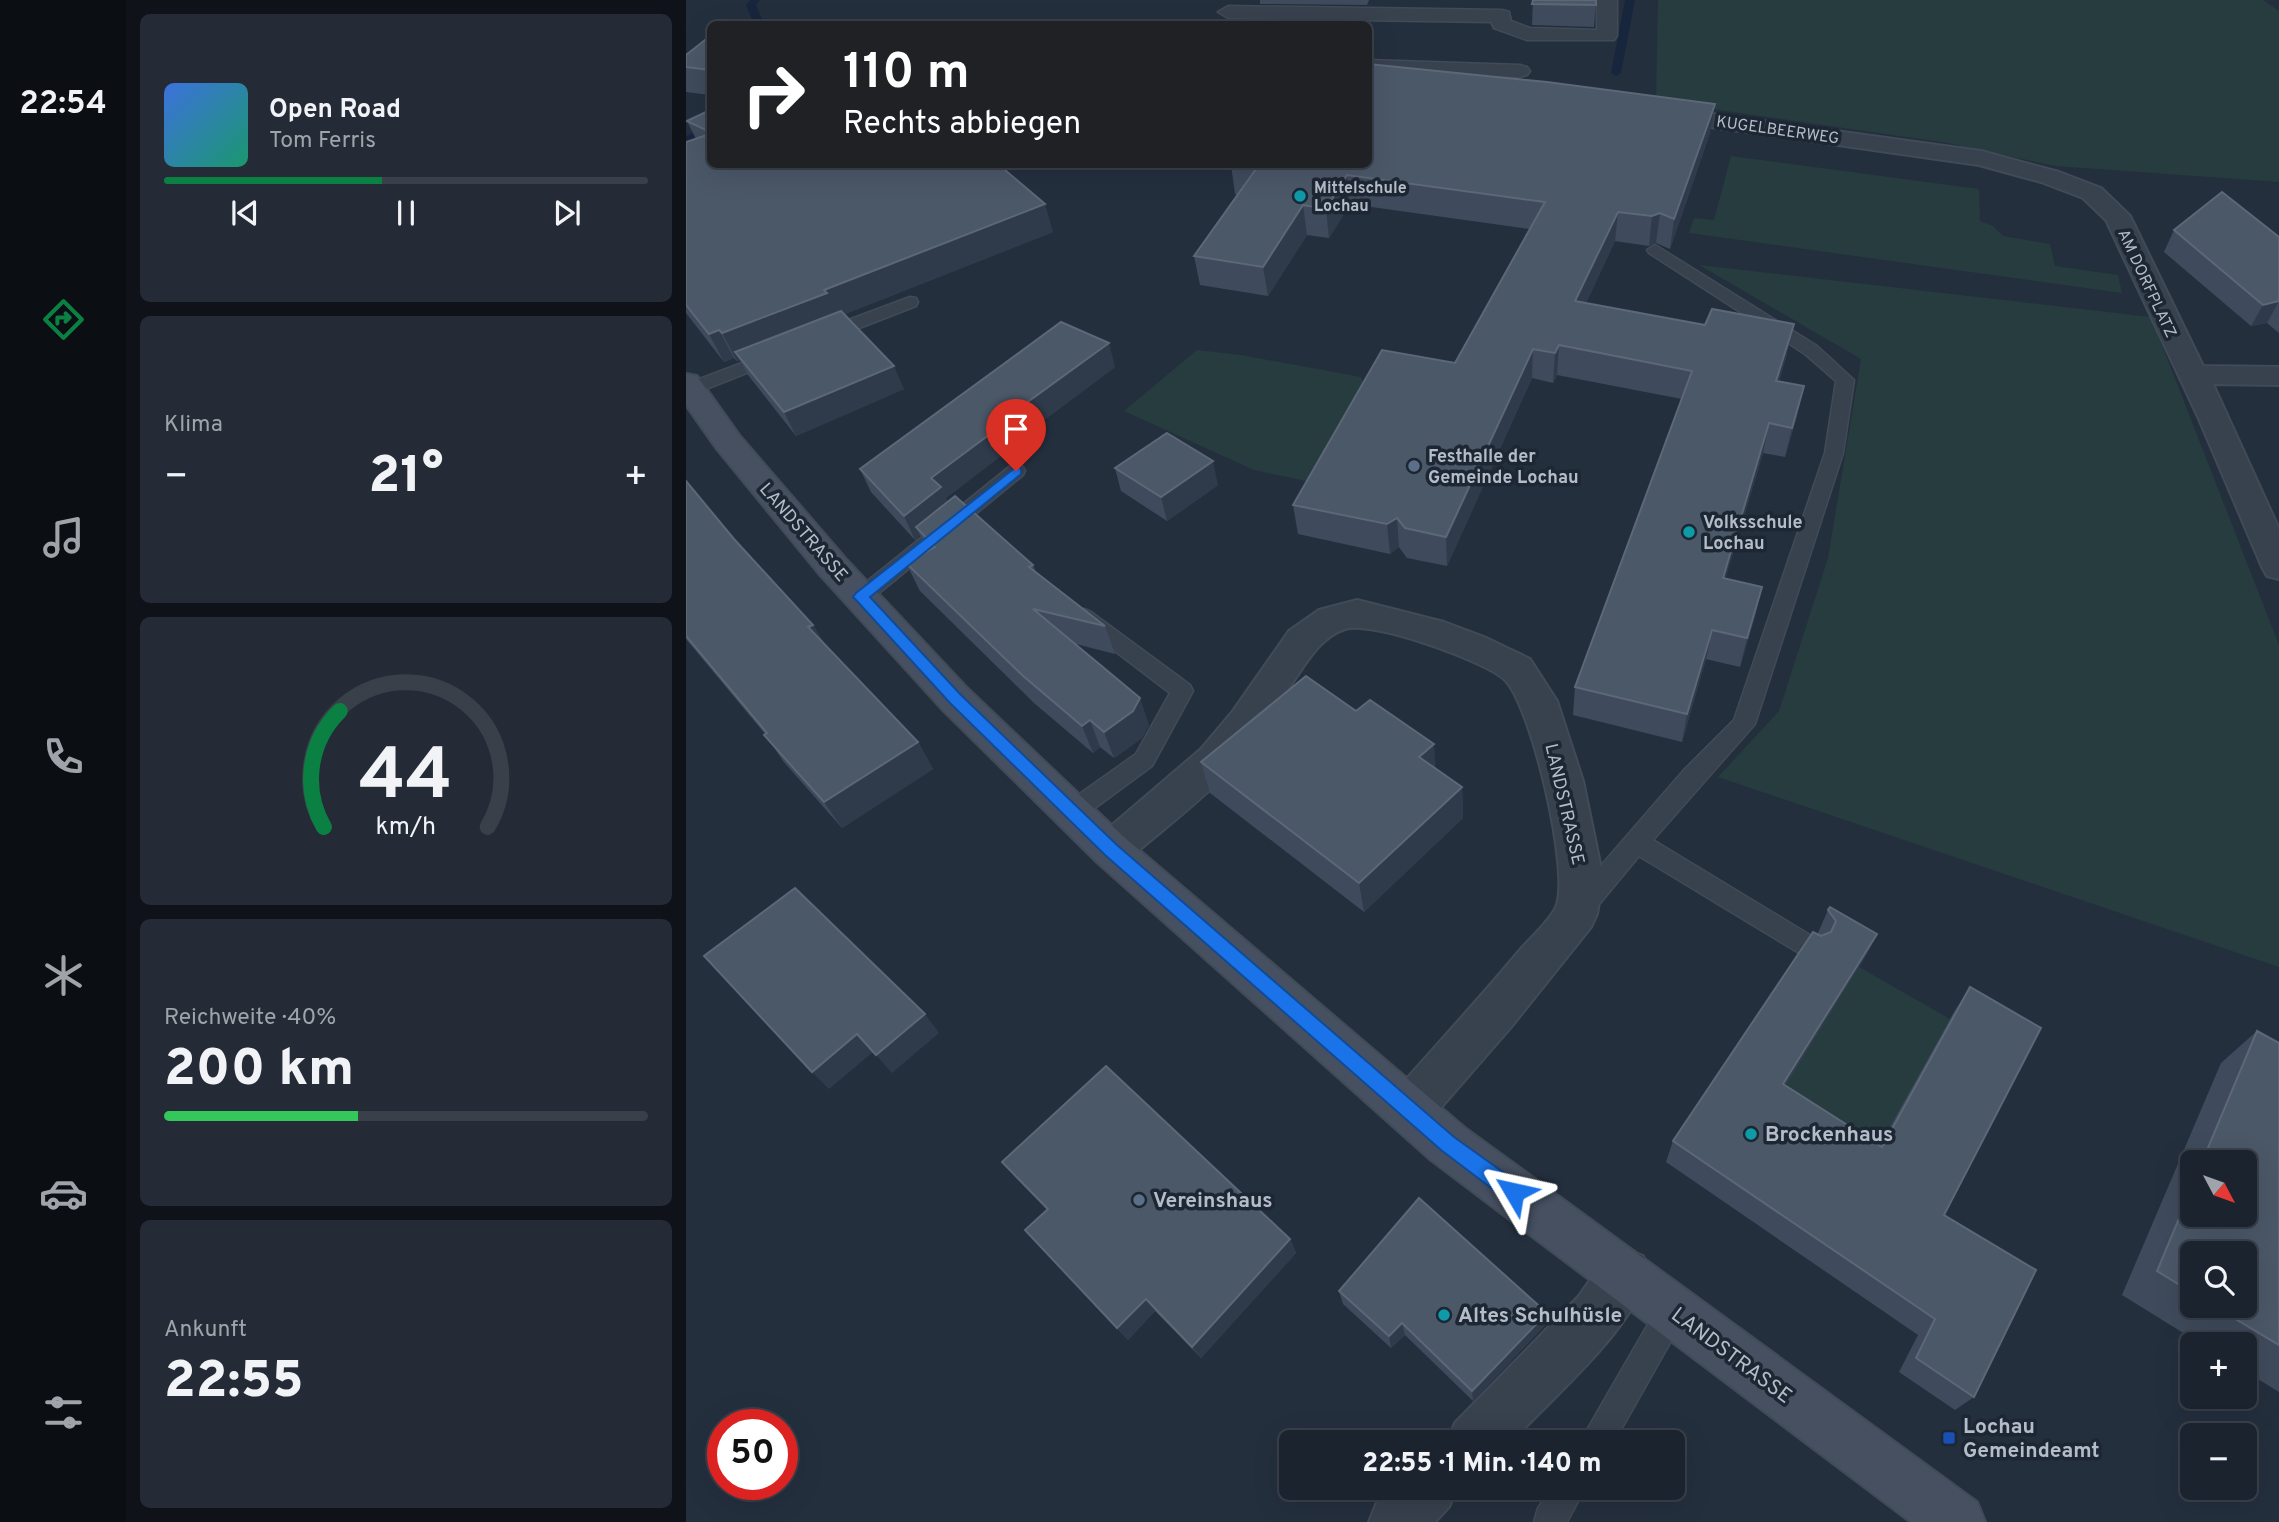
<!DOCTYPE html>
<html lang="de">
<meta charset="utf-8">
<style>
body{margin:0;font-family:Overpass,sans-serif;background:#242b36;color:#f1f3f6;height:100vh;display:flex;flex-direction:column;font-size:26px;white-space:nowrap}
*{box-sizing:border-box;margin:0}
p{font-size:23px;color:#a0a4aa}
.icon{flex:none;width:38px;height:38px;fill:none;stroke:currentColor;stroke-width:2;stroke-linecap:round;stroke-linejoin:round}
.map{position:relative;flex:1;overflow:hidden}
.sheet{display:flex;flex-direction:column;gap:14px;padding:14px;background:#0f1319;width:560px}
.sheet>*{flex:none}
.top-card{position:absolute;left:21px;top:21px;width:665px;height:147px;border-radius:10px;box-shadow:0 7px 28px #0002,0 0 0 2px #39404a;background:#202124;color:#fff;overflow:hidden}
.needle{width:46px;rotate:131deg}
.fabs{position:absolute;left:1494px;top:1150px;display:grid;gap:14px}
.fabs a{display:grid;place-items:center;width:77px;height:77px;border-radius:10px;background:#1b232e;box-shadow:0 7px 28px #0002,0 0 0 2px #39404a;font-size:35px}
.speed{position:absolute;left:21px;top:1409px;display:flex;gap:14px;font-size:35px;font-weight:700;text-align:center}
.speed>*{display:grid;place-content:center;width:91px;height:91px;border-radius:50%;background:#1b232e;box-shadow:0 7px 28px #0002,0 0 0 2px #39404a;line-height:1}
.speed .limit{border:10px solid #d22;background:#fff;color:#111}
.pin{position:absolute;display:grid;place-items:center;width:60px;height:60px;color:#fff;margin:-72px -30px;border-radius:50% 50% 50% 0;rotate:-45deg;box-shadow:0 0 7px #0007}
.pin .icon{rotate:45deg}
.me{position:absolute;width:77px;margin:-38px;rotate:306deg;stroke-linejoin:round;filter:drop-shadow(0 0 5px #0008)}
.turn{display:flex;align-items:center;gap:24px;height:147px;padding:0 21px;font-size:32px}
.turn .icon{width:91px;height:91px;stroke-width:2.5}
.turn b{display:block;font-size:49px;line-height:60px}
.big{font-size:52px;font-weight:800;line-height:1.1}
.sheet .tile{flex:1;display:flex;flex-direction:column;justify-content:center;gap:10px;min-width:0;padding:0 24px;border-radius:10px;background:#242b36}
.sheet .dial{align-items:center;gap:0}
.dial svg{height:182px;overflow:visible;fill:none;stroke:#39404a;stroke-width:7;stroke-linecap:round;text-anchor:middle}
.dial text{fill:#f1f3f6;stroke:none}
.song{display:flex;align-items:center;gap:21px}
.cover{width:84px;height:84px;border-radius:10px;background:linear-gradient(135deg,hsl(220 70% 55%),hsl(160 70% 35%))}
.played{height:7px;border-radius:4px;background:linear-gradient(90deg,#0b8043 45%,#39404a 45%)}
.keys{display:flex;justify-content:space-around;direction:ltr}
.heat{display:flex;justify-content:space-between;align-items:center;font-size:38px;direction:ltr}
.charge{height:10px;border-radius:5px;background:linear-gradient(90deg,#34c759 40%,#39404a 0)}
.trip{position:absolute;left:593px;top:1430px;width:406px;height:70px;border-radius:10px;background:#1b232e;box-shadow:0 7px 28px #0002,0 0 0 2px #39404a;font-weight:800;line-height:70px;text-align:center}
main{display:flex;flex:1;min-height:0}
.dock{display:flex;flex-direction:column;width:126px;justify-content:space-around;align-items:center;background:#0b0e12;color:#a0a4aa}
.dock .icon{width:49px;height:49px}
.dock .selected{color:#0b8043}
.dock b{font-size:32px;color:#f1f3f6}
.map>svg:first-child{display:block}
.green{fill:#263c3f}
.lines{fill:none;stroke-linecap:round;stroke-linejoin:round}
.stream{fill:#17263c;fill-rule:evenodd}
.service-casing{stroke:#414a57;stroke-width:3}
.pedestrian-casing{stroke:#414a57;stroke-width:3}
.minor-casing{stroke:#414a57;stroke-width:4}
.secondary-casing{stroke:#414a57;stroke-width:4}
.service{fill:#38414e;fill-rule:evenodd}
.pedestrian{fill:#38414e;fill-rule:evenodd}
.minor{fill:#38414e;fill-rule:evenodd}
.secondary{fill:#465061;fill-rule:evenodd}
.wall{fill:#3f4b5c;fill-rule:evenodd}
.shaded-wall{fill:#2f3b4b}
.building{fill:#4b5868;stroke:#5c6777;stroke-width:2}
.route{fill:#1a73e8;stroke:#114b97;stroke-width:2}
.culture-dot{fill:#0f9aa8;stroke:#1d2633;stroke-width:2.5}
.service-dot{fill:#5c6f8a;stroke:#1d2633;stroke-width:2.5}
.transit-dot{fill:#1a4fb4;stroke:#1d2633;stroke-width:2.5}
.labels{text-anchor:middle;stroke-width:7;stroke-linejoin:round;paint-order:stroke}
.far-street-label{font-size:16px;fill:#b4bcc9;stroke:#1d2633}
.far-poi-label{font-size:16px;font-weight:bold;fill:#b4bcc9;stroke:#1d2633;text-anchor:start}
.poi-label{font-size:18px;font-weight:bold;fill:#b4bcc9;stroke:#1d2633;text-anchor:start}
.street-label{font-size:18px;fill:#b4bcc9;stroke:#1d2633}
.near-poi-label{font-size:21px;font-weight:bold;fill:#b4bcc9;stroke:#1d2633;text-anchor:start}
.near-street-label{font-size:21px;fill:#b4bcc9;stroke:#1d2633}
</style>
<main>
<nav class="dock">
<b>22:54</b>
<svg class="icon selected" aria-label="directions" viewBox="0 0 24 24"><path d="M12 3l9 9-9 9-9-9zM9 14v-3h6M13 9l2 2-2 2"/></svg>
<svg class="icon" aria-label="music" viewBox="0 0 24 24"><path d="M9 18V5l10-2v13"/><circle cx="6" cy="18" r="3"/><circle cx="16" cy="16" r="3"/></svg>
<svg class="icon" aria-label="phone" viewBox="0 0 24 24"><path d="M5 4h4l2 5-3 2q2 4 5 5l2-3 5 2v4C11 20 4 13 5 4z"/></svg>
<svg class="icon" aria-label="climate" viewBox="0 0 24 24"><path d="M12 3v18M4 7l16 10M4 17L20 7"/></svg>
<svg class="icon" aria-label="car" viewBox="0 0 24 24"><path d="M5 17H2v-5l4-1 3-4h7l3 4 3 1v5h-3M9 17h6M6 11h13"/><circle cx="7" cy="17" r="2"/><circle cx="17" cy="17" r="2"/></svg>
<svg class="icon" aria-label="filters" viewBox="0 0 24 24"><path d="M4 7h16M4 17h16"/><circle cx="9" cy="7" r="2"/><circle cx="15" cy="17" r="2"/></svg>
</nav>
<section class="sheet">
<div class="tile">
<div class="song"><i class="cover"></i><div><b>Open Road</b><p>Tom Ferris</p></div></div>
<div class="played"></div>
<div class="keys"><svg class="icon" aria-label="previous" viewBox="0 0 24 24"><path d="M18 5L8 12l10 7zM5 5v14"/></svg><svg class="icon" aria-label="pause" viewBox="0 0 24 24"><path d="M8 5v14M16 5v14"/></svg><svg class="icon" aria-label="next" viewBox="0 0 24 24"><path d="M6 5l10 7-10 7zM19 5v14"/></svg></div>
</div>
<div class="tile"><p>Klima</p>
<div class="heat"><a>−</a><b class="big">21°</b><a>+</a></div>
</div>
<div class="tile dial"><svg viewBox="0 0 100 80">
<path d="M14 69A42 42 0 1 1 86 69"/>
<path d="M14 69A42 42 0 0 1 21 18" stroke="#0b8043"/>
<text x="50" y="56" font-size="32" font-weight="700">44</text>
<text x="50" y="72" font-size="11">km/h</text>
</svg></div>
<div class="tile"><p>Reichweite · 40%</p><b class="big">200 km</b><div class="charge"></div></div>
<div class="tile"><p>Ankunft</p><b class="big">22:55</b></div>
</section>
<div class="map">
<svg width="1593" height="1522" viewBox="0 0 1593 1522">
<rect width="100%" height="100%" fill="#242f3e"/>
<g class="green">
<polygon points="972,0 1577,0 1593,11 1593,182 1369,166 1262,143 970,101"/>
<polygon points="1045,156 1293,189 1294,221 1307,226 1317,236 1364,244 1369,266 1432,275 1436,293 1003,233 1008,218 1028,220"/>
<polygon points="1013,265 1465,317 1593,645 1593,967 1032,777 1093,711 1142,558 1175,359"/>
<polygon points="511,350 555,355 675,377 677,383 620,481 568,470 438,411"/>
<polygon points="1173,967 1264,1019 1182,1167 1086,1106"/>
</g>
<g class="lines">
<g class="stream">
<polygon points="64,0 74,0 70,5 78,24 68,24 60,5"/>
<polygon points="939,0 949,0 935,73 930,76 925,73"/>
<polygon points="24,125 24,132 0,143 0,136"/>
</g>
<g class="service-casing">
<g id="service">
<polygon points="969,245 1131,346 1168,380 1157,453 1069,724 967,840 1132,940 1136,948 1132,956 1123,959 953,856 905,914 896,917 887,914 884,906 887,898 998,770 1048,720 1139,453 1150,381 1119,354 963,253 961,250"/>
<polygon points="224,297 230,298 232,302 230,306 145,339 133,339 130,335 133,331"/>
<polygon points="85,352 94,357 91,361 10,393 0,394 0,384"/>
<polygon points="330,465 337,467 339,471 337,475 182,602 175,604 168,602 165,597 168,592 323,467"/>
<polygon points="398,609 405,612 504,685 507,691 466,766 394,819 386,822 378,819 374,812 378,805 450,754 484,693 391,622 388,617 391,612"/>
<polygon points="987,1296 998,1300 1002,1311 928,1442 894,1442 976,1300"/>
<polygon points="865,1488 899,1488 881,1522 848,1522 852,1508"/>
</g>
</g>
<g class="pedestrian-casing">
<g id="pedestrian">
<polygon points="911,0 931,0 931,36 928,40 841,40 808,28 805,22 542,18 532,12 542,6 816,10 823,12 825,21 844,28 911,30"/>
<polygon points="682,60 834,65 841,67 844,71 841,75 834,77 682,72"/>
</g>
</g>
<g class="minor-casing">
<g id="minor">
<polygon points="976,107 1295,151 1373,172 1415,188 1444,216 1517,366 1593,367 1593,385 1527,384 1593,529 1593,579 1581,576 1576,567 1513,419 1420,220 1397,198 1355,182 1293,165 968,119 964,114 968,109"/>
<path d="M671 600 758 622 798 637 844 659 871 701 897 781 917 878 911 914 905 927 825 1027 739 1126 723 1132 707 1126 700 1110 707 1094C749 1047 792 1000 833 951 844 938 863 922 870 907 885 874 845 703 818 679 797 660 684 620 659 629 637 636 623 658 611 676 589 708 569 743 543 771 512 804 473 832 439 862L425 867 411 862 405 850 411 838 515 749 547 711 603 631 633 610Z"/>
<path d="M939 1249 957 1256 964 1274C938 1338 872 1392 825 1442H761L769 1423 893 1296 921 1256Z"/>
<polygon points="706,1488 771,1488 763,1507 749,1522 683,1522 691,1502"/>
</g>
</g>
<g class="secondary-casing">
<polygon id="secondary" points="0,374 11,376 53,435 159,558 282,689 439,838 779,1128 1291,1502 1299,1522 1225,1522 745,1160 411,862 256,709 135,576 31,449 0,405"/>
</g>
<use href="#service" class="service"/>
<use href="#pedestrian" class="pedestrian"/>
<use href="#minor" class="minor"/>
<use href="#secondary" class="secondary"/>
</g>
<g class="wall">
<polygon points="574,0 683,0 681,5 574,4"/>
<polygon points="847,0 910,0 908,27 846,25"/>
<polygon points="24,36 24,95 0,92 0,55"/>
<polygon points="24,110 24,164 367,232 159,314 218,389 110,436 62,375 54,360 51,361 48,358 38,362 0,313 0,142 10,139 1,121"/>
<polygon points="1024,133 984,249 970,243 963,246 929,241 900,303 1101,354 1093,381 1111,416 1099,457 1077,453 1039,579 1076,587 1069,616 1054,667 1020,659 996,742 887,715 889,687 996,399 871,375 867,383 846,378 761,566 721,558 713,547 704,554 612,534 607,505 769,363 844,229 664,204 643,238 621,235 582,296 514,285 508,256 551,195 549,194 545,165"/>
<polygon points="1488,230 1593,237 1593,333 1581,323 1565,326 1478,252"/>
<polygon points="429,367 342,432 343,434 260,498 261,502 347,565 350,572 419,626 429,654 390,644 463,725 456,738 428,758 414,747 407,753 348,703 234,591 220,563 241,551 234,535 229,540 185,492 174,469"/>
<polygon points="429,468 532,485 481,521 435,491"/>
<polygon points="0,481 48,539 127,625 140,646 232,742 247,769 156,828 97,761 79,734 0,639"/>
<polygon points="515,762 749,769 776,787 777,818 678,912 524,793"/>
<polygon points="1142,910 1191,934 1178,959 1099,1086 1194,1145 1268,1012 1284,987 1258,1215 1288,1397 1269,1410 1213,1372 1232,1335 980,1162 987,1141 1131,935"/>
<path d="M1571 1031 1593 1043V1392L1559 1371V1344H1515L1436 1295 1535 1063ZM1507 1162H1559L1507 1214ZM1507 1253 1559 1306H1507Z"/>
<polygon points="316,1162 604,1239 610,1253 515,1358 469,1311 442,1340 339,1230 361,1210 329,1177"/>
<polygon points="653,1291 861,1313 859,1325 787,1401 719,1335 705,1348 657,1304"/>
</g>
<g class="shaded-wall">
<polygon points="1029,104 1024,133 984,249 988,219"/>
<polygon points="661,175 664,204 643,238 640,209"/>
<polygon points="359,204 367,232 152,317 49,352 54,360 51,361 36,333 138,290"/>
<polygon points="617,205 621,235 582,296 577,267"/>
<polygon points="932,212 929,241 887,331 889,301"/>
<polygon points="974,213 970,243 963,246 966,216"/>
<polygon points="1593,301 1581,323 1565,326 1577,305"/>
<polygon points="1108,324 1101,354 1084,410 1090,381"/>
<polygon points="33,330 48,358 38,362 23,334"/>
<polygon points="423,343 429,367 342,432 343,434 260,498 265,510 230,527 234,535 229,540 218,516 245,478 332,409"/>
<polygon points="873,345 871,375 867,383 869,353"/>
<polygon points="847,349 846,378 761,566 760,537"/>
<polygon points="208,366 218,389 110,436 98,412"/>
<polygon points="1118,386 1111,416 1099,457 1106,428"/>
<polygon points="1083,423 1077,453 1031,607 1037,578"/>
<polygon points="527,461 532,485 481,521 475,497"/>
<polygon points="711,518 713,547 704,554 701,524"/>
<polygon points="1076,587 1069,616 1054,667 1061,638"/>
<polygon points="127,625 144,652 122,627"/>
<polygon points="1026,630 1020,659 996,742 1001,714"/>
<polygon points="454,698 463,725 456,738 428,758 418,732"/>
<polygon points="404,720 414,747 407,753 396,726"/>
<polygon points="232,742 247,769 156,828 138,802"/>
<polygon points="748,744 750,775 733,757"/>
<polygon points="776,787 777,818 678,912 673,883"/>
<polygon points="1191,934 1178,959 1086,1106 1097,1084"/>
<polygon points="239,1014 253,1033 206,1073 190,1055"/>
<polygon points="171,1034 187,1052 143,1089 126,1072"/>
<polygon points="604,1239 610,1253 515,1358 506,1347"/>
<polygon points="460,1299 469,1311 442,1340 431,1328"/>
<polygon points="861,1313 859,1325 787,1401 786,1391"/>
<polygon points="716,1323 719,1335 705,1348 703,1336"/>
</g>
<g class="building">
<polygon points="847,0 910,0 910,5 846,4"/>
<polygon points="24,36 24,70 0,67 0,55"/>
<polygon points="682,64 861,82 1029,104 988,219 974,213 966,216 932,212 889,301 1019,325 1026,309 1108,324 1090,381 1118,386 1106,428 1083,423 1037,578 1076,587 1061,638 1026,630 1001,714 889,687 1006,371 873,345 869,353 847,349 760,537 719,528 711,518 701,524 607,505 696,350 769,363 859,202 661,175 640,209 617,205 577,267 508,256 570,169 545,165 546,164 682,164"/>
<polygon points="24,110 24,132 1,121"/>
<polygon points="24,134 24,164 312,164 359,204 138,290 141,293 36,333 33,330 23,334 0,305 0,142"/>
<polygon points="1536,192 1593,237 1593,301 1577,305 1488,230"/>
<polygon points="155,311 208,366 98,412 49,352"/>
<polygon points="375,322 423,343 332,409 335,411 245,478 255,487 218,516 174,469"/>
<polygon points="481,433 527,461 475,497 429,468"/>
<polygon points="0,481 48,539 127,625 122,627 232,742 138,802 78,735 81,733 0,636"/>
<polygon points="269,496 347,565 343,567 419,626 347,609 454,698 447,711 418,732 404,720 396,726 336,675 220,563 249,547 230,527"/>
<polygon points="620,676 670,711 684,700 748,744 733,757 776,787 673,883 515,762"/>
<polygon points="109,888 239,1014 190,1055 171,1034 126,1072 18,956"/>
<polygon points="1144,907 1191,934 1097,1084 1196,1147 1284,987 1355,1028 1258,1215 1350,1270 1288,1397 1230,1358 1249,1319 987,1141 1127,932 1135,936 1145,932 1150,921 1142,910"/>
<polygon points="1571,1031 1593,1043 1593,1345 1528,1306 1559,1306 1559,1253 1507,1253 1507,1293 1471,1271 1507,1185 1507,1214 1559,1214 1559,1162 1516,1162"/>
<polygon points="420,1066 604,1239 506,1347 460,1299 431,1328 339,1230 362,1209 316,1162"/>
<polygon points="733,1198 861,1313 786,1391 716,1323 703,1336 653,1291"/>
</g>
<polygon class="route" points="330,467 335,468 335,474 184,597 275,695 431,845 768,1137 835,1185 838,1192 835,1200 828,1202 821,1200 755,1150 419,855 264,703 170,600 167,597 170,593"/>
<g class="culture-dot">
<circle cx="614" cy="196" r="7"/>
<circle cx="1003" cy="532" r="7"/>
<circle cx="1065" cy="1134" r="7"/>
<circle cx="758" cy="1315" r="7"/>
</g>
<g class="service-dot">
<circle cx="728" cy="466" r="7"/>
<circle cx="453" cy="1200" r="7"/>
</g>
<rect class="transit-dot" x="1256" y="1431" width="14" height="14" rx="3.5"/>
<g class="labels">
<g class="far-street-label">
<text transform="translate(1092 129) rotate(8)" y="6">KUGELBEERWEG</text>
<text transform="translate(1462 283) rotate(65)" y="6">AM DORFPLATZ</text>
</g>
<g class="far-poi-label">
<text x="628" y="193">Mittelschule<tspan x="628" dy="18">Lochau</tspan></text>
</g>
<g class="poi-label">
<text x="742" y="462">Festhalle der<tspan x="742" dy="21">Gemeinde Lochau</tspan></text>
<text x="1017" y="528">Volksschule<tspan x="1017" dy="21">Lochau</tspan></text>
</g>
<g class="street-label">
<text transform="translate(118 532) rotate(49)" y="6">LANDSTRASSE</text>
<text transform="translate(879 804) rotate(77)" y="6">LANDSTRASSE</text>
</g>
<g class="near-poi-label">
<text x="1079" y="1141">Brockenhaus</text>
<text x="467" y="1207">Vereinshaus</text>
<text x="772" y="1322">Altes Schulhüsle</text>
<text x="1277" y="1433">Lochau<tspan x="1277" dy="24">Gemeindeamt</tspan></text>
</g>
<g class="near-street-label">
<text transform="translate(1046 1355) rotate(37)" y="7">LANDSTRASSE</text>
</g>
</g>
</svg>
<div class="fabs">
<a><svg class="needle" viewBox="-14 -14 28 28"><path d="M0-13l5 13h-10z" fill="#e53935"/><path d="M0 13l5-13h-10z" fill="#a0a4aa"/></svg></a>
<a><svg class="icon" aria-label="search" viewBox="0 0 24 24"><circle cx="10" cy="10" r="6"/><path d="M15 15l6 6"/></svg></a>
<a>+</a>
<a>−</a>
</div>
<div class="speed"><div class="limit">50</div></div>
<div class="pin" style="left:330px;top:471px;background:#d93025"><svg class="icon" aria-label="arrive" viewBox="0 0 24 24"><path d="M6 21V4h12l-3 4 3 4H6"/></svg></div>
<svg class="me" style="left:828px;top:1192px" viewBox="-20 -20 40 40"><path d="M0-17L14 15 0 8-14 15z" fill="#1a73e8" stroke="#fff" stroke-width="4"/></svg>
<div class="trip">22:55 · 1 Min. · 140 m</div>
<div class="top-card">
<div class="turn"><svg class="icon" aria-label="right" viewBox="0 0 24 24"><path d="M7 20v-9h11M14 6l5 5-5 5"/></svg><div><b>110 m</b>Rechts abbiegen</div></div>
</div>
</div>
</main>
